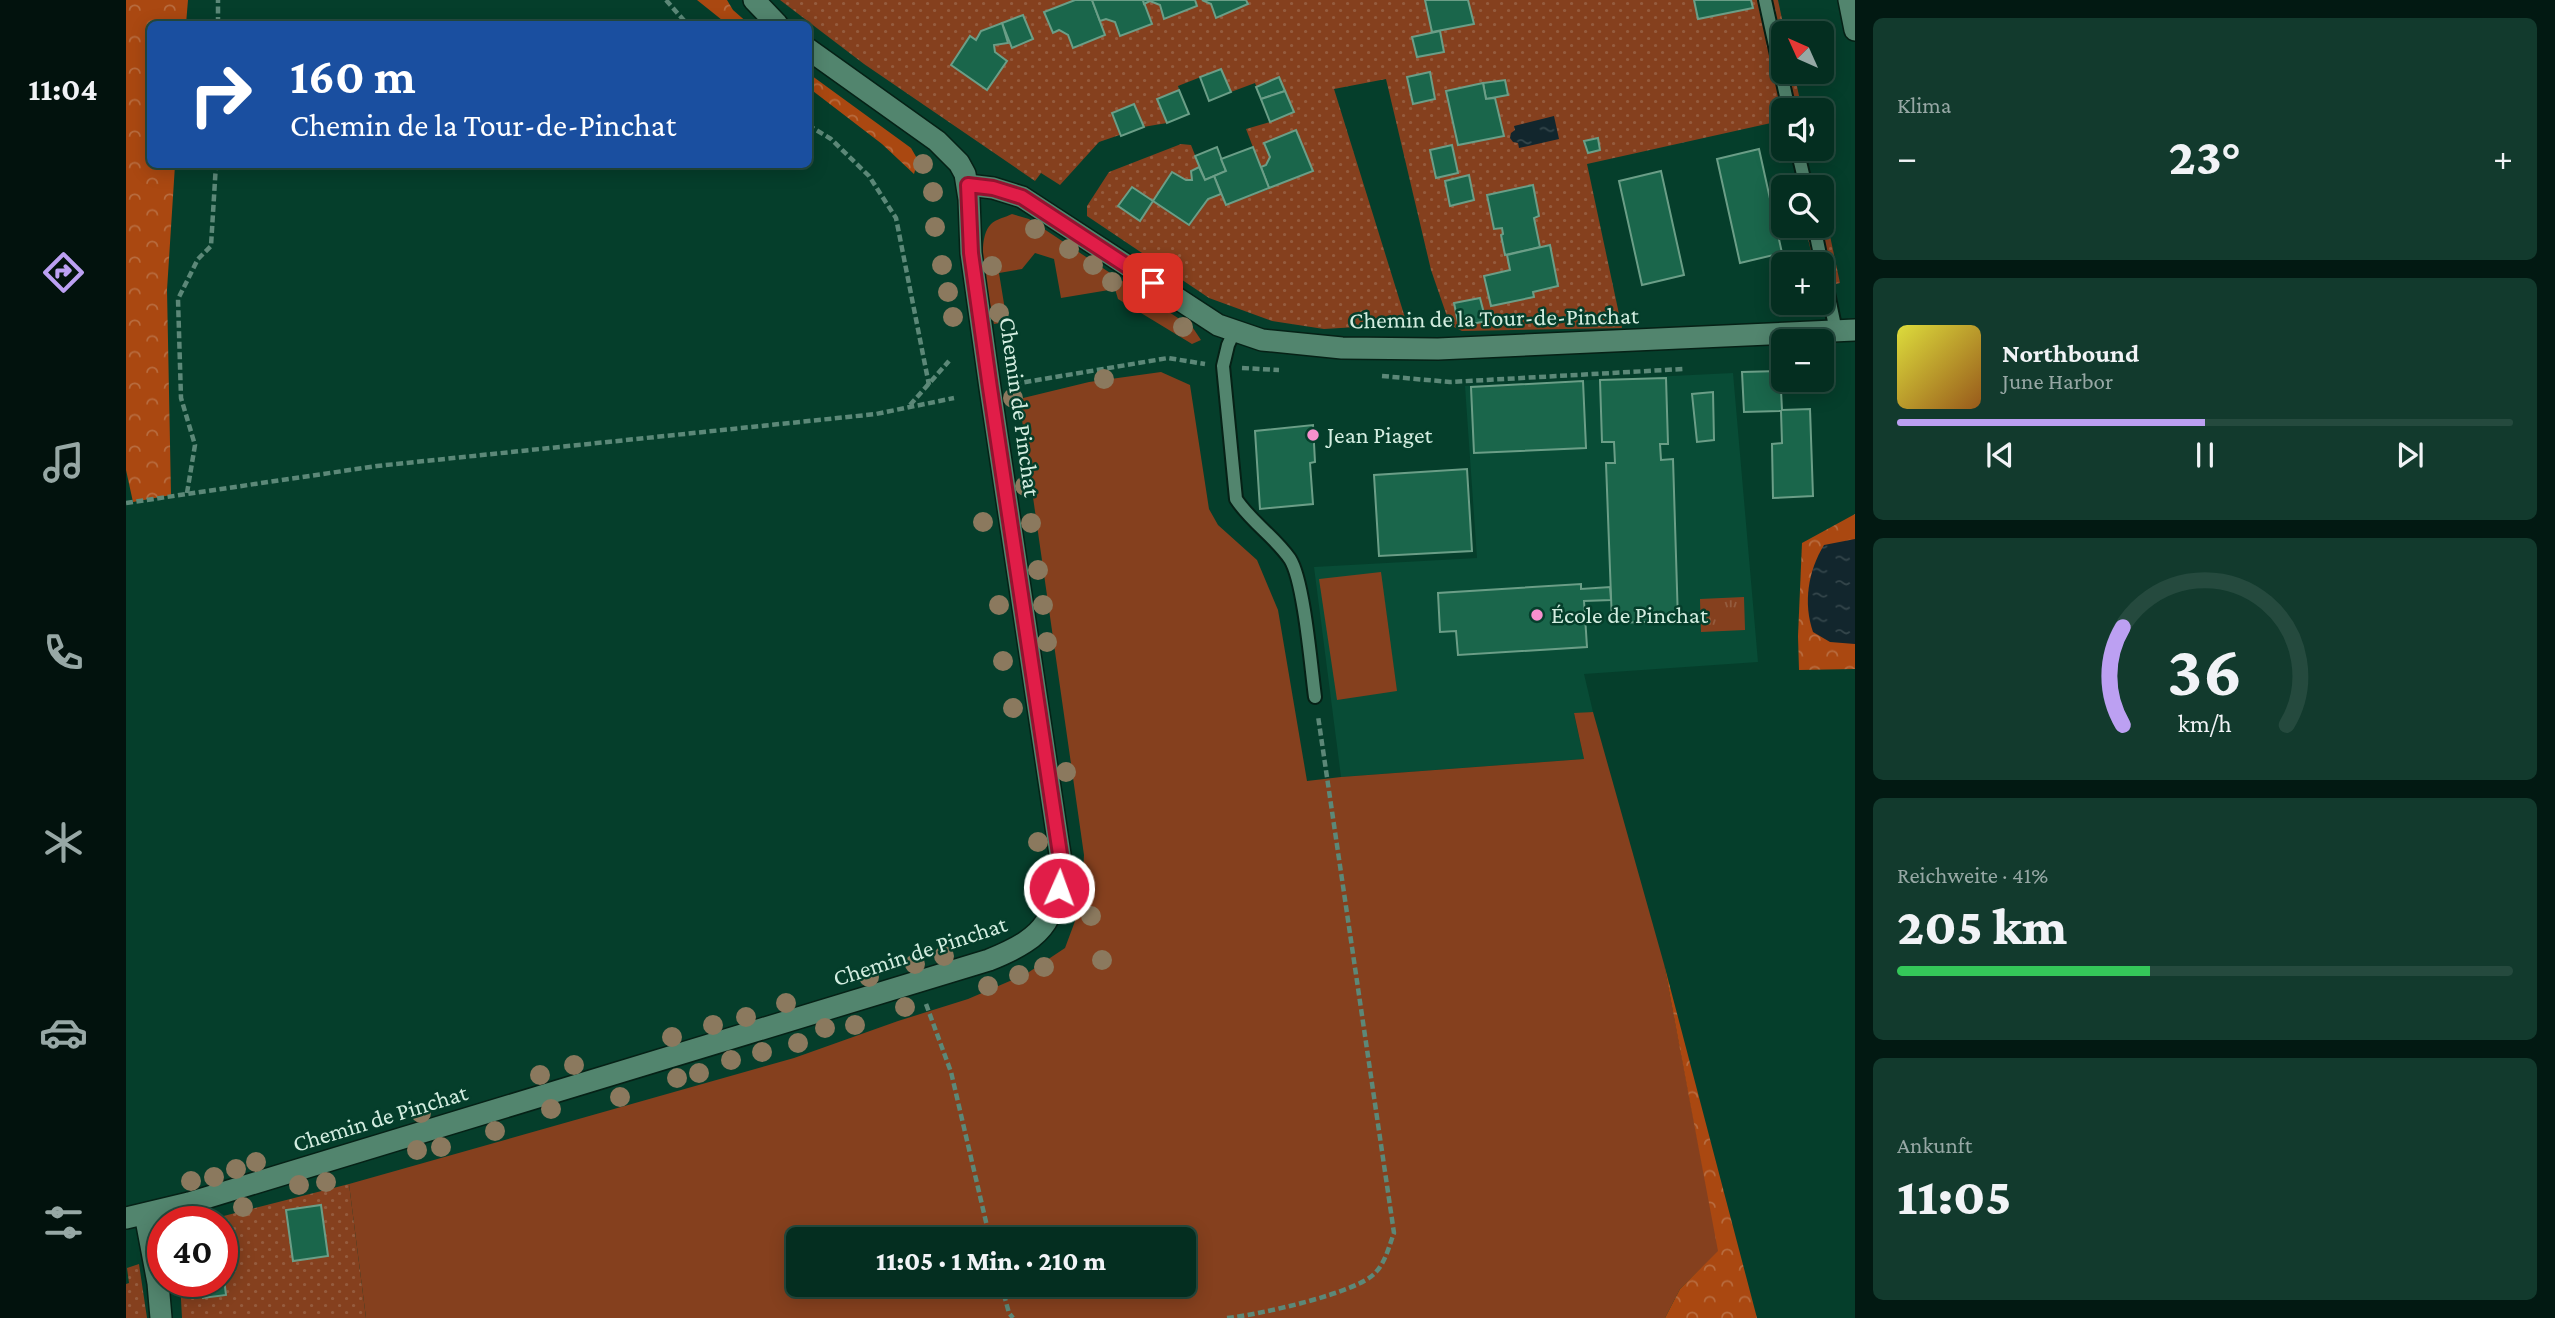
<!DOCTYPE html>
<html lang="de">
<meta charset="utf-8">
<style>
body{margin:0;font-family:"Crimson Pro",serif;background:#123a2d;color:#f1f3f6;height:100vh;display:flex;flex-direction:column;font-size:26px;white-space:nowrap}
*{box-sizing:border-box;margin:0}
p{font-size:23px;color:#97a8a5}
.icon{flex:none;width:38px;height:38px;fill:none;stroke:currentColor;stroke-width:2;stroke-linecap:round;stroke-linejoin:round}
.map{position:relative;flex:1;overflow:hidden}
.side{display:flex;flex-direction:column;gap:18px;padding:18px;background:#021912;width:700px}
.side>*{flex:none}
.banner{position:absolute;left:21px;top:21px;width:665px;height:147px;border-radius:10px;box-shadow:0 4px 18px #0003,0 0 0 2px #254a3e;background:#1a4fa0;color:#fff;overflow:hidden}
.needle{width:46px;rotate:315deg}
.controls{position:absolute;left:1645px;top:21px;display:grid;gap:14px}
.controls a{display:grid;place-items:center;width:63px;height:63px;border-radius:10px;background:#042e20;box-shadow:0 4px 18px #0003,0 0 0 2px #254a3e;font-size:35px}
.speed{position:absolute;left:21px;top:1206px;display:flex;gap:14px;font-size:35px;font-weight:700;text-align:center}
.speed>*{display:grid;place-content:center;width:91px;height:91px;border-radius:50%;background:#042e20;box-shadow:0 4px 18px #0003,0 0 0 2px #254a3e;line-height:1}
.speed .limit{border:10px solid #d22;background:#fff;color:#111}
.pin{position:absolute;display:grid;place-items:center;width:60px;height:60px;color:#fff;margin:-30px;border-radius:14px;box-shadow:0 4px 10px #0006}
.me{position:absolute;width:77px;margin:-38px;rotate:2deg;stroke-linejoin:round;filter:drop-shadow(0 0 5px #0008)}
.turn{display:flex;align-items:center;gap:24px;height:147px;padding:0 28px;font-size:32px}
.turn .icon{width:91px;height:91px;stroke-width:2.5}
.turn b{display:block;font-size:49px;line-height:60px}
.big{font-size:52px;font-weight:800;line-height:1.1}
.side .card{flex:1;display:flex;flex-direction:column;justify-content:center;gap:10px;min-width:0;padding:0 24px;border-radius:10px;background:#123a2d}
.side .dial{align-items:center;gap:0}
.dial svg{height:182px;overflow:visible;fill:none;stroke:#254a3e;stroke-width:7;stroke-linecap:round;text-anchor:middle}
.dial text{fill:#f1f3f6;stroke:none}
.song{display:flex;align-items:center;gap:21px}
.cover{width:84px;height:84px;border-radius:10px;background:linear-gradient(135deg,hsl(60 70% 55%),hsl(30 70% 35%))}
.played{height:7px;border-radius:4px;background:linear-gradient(90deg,#bca0f2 50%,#254a3e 50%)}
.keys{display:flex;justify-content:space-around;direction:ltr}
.heat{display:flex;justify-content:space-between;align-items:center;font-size:38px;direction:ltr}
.charge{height:10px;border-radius:5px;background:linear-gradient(90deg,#34c759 41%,#254a3e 0)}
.trip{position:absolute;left:660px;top:1227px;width:410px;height:70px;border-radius:10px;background:#042e20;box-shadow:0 4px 18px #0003,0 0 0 2px #254a3e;font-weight:800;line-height:70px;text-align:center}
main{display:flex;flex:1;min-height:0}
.tabs{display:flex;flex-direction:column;width:126px;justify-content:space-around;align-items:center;background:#02120d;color:#97a8a5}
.tabs .icon{width:49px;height:49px}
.tabs .active{color:#bca0f2}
.tabs b{font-size:32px;color:#f1f3f6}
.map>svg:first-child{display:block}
.built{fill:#084c36}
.grass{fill:#85401e;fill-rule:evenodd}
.forest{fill:url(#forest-crowns)}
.park{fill:url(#park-tufts)}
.garden{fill:url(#garden-dots)}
.water{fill:url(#water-ripples)}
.building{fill:#1a664b;stroke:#6b9e87;stroke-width:2}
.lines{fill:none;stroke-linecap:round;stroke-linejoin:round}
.lane-casing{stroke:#062116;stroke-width:16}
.street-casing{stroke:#062116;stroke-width:24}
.secondary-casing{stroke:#062116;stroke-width:24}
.path{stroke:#5c8878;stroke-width:4.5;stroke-dasharray:7 3.5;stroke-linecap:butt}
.lane{stroke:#52856e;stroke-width:12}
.street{stroke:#52856e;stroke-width:21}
.secondary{stroke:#52856e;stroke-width:21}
.tree{fill:#8b795e}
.route-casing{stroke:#92132f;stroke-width:18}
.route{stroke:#e11d48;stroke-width:12}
.poi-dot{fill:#f790cd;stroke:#053e2b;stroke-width:2.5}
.labels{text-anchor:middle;stroke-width:5;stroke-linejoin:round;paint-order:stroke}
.street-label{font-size:24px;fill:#d3ede0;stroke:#053e2b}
.poi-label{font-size:24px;fill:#d3ede0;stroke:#053e2b;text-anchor:start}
</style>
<main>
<nav class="tabs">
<b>11:04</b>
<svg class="icon active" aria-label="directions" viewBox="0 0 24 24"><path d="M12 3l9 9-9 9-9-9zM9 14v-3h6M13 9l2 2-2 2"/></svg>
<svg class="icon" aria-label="music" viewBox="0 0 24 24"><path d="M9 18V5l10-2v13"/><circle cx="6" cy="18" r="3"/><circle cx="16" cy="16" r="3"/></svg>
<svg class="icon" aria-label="phone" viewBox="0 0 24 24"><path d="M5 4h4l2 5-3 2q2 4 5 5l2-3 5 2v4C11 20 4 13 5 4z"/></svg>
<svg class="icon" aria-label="climate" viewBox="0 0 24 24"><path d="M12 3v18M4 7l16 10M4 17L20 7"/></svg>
<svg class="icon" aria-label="car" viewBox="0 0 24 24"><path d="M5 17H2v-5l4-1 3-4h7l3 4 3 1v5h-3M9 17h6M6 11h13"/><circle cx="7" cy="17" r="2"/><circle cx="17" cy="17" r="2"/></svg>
<svg class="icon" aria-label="filters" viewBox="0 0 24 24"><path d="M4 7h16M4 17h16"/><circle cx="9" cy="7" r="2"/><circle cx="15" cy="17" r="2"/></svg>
</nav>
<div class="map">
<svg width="1729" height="1318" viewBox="0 0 1729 1318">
<defs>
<pattern id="forest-crowns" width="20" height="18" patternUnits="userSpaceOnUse" patternTransform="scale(1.75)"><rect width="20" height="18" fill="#aa4811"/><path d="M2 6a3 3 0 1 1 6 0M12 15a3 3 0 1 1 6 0" fill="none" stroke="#b86c3f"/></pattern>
<pattern id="park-tufts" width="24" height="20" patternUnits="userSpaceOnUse" patternTransform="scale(1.75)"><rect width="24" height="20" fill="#85401e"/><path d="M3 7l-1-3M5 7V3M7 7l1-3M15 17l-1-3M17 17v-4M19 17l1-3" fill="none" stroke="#955c3e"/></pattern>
<pattern id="garden-dots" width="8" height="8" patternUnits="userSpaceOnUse" patternTransform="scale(1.75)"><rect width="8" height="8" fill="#85401e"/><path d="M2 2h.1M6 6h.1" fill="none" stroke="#955c3e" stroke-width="1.8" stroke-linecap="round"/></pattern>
<pattern id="water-ripples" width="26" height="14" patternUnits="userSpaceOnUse" patternTransform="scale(1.75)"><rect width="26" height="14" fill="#12262d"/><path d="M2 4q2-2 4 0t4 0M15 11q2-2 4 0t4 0" fill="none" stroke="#34464b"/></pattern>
</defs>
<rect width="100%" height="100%" fill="#053e2b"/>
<polygon class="built" points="1607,373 1632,662 1458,674 1467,712 1448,714 1458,759 1215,777 1188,567 1351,558 1339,386"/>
<g class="grass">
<path d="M886 214 903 219 1067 328 1075 340 1066 344 992 299 989 289 935 298 928 259 909 253 896 269 873 273 881 322 868 324C864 300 847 242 865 224 870 219 880 217 886 214Z"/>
<path d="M1035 372 1064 385 1083 509 1092 525 1131 560 1152 610 1181 781 1215 777 1458 759 1448 713 1467 712 1538 964 1593 1251 1554 1289 1539 1318H240L223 1184 668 1058 772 1021 842 999 900 974 939 948 955 905 958 855 893 399 963 382ZM672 1239H1057V1284H672Z"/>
<polygon points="1255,572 1271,691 1211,700 1193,579"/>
</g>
<g class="forest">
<polygon points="0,0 62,0 60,24 24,24 24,164 49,165 41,290 45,495 7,502 0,470"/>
<polygon points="571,0 601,0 607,10 623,24 601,24"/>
<polygon points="682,73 785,148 792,160 788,174 756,144 683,88"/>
<polygon points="1729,514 1729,669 1673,670 1672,636 1676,543"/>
<polygon points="1538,964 1631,1318 1539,1318 1554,1289 1592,1251"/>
</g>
<polygon class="park" points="1618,597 1619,630 1575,632 1574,599"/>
<g class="garden">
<polygon points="654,0 1652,0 1659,33 1657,33 1657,72 1668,72 1676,110 1657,110 1657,132 1654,121 1461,164 1496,328 1336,331 1324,325 1305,270 1260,79 1208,89 1281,324 1198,329 1146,321 1083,298 961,216 961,206 983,172 1055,144 1065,145 1079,180 1088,176 1100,205 1143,189 1120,129 1144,122 1129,83 1105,92 1095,69 1052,86 1053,90 1031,99 1041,123 1017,127 973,142 934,185 915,173 909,181 738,64"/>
<polygon points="1696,198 1714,283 1701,286 1696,264 1688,264 1679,226 1696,226"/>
<polygon points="223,1184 240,1318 56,1318 54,1281 96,1281 96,1222 78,1221"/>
<polygon points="13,1264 21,1318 0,1318 0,1284 3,1283 1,1268"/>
</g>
<g class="water">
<polygon points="1428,116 1433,139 1393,148 1392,143 1387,142 1384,138 1385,133 1389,130 1388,126"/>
<path d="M1729 539V644L1704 642 1687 632C1677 603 1682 571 1698 545Z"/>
</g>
<g class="building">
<polygon points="949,0 966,0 979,35 947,48 942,35 933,30 927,33 918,12"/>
<polygon points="966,0 1017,0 1026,24 994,36 989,22 980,19 974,21"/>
<polygon points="1017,0 1069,0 1071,6 1038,19 1034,5 1024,1 1018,4"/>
<polygon points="1076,0 1120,0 1122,4 1090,18 1085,4"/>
<polygon points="1299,0 1342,0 1348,24 1306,32"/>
<polygon points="1568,0 1625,0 1627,8 1572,19"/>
<polygon points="897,15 907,39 886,48 876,23"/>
<polygon points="876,23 882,43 868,45 869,52 881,61 861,90 825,65 844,36 850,40 855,31"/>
<polygon points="1314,31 1318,52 1291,57 1286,37"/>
<polygon points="1095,69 1105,92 1083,101 1074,77"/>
<polygon points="1304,72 1309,99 1287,104 1281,77"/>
<polygon points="1153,77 1159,91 1135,99 1130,87"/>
<polygon points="1379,80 1382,95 1360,99 1357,83"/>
<polygon points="1357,83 1360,99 1369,98 1378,136 1332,145 1320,91"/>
<polygon points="1053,90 1063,114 1041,123 1031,99"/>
<polygon points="1159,91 1168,112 1144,122 1135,99"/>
<polygon points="1008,104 1018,127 995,136 986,113"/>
<polygon points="1170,130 1187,171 1143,188 1135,167 1140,165 1144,157 1138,143"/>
<polygon points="1472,138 1474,150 1462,153 1458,141"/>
<polygon points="1326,145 1332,173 1310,178 1304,150"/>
<polygon points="1091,147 1100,171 1079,180 1069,156"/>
<polygon points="1127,147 1143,188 1100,205 1088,176 1100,171 1095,159"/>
<polygon points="1633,149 1656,253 1614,263 1591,159"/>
<polygon points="1073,167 1079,180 1088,176 1095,194 1082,199 1063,225 1027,201 1046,172 1060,180 1066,180 1065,171"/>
<polygon points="1535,171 1558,275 1516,285 1493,181"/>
<polygon points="1343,175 1348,200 1324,206 1319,181"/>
<polygon points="1407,185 1413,216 1408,218 1414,247 1379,255 1375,235 1377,234 1376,228 1368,229 1361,195"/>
<polygon points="1006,187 1027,201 1014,221 992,206"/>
<polygon points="1424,245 1432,286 1407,292 1408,297 1365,306 1358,276 1384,270 1381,255"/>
<polygon points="1354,298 1360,321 1333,327 1328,303"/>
<polygon points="1654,371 1656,410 1684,409 1687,496 1647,498 1646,444 1656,443 1655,411 1618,412 1616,372"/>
<polygon points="1540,378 1542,444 1534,444 1535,460 1547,459 1552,621 1486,623 1480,463 1489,463 1488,442 1476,442 1474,380"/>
<polygon points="1457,381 1460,448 1348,453 1345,387"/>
<polygon points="1587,392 1588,440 1571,442 1566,394"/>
<polygon points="1187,425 1189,462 1184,463 1187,504 1134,509 1129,431"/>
<polygon points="1341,469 1346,551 1253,556 1248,475"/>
<polygon points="1455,584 1455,589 1484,587 1485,600 1458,601 1461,647 1332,655 1330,631 1314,632 1312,593"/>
<polygon points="195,1205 202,1256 167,1261 160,1210"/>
<polygon points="96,1262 100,1295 77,1298 75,1281 96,1281"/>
</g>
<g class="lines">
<g class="lane-casing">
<g id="lane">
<polyline points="1639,0 1663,110"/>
<polyline points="1671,149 1680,187"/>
<polyline points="1688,226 1710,331"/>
<path d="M1108 332 1102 345 1097 366 1110 499C1125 522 1149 537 1164 559 1178 581 1185 667 1189 697"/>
</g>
</g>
<g class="street-casing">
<g id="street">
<polyline points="1723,0 1729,30"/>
<polyline points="842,185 867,188 896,197 1092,325 1136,340 1216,348 1312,349 1729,330"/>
<polyline points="19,1214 32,1283 35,1318"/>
</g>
</g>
<g class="secondary-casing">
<g id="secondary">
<polyline points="628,0 651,24"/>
<path d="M0 1218 63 1203 863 960C923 936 931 918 934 854L864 388 845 253 843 199 839 174 833 163 811 141 682 49"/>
</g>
</g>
<g class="path">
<polyline points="540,0 561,24"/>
<polyline points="92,24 92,0"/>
<polyline points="682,125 705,139 743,176 770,218 803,385"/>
<polyline points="1116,368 1153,370"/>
<polyline points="1256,376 1324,382 1557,369"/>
<polyline points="888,384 1042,358 1079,364"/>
<polyline points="784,405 823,361"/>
<polyline points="61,493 69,445 55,398 52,299 72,259 85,246 90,164"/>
<polyline points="0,503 251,466 750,414 828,398"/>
<polyline points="800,1004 825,1072 864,1239"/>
<polyline points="875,1284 883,1313 887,1318"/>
<path d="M1101 1318C1131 1315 1233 1293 1250 1272 1260 1261 1263 1246 1268 1233L1192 716"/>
</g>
<use href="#lane" class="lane"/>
<use href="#street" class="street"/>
<use href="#secondary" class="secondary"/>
</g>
<g class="tree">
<circle cx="797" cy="164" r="10"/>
<circle cx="807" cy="192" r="10"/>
<circle cx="809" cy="227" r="10"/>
<circle cx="909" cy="229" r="10"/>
<circle cx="943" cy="249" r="10"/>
<circle cx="816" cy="265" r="10"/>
<circle cx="967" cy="265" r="10"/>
<circle cx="866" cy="266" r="10"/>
<circle cx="986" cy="282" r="10"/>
<circle cx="822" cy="292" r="10"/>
<circle cx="1017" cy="302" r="10"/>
<circle cx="873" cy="313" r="10"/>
<circle cx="827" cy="317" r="10"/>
<circle cx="1057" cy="327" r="10"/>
<circle cx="978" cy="379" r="10"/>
<circle cx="887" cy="398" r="10"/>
<circle cx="899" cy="486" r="10"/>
<circle cx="857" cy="522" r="10"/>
<circle cx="905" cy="523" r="10"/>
<circle cx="912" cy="570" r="10"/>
<circle cx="873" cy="605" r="10"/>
<circle cx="917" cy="605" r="10"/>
<circle cx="921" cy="642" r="10"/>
<circle cx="877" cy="661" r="10"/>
<circle cx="887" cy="708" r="10"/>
<circle cx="940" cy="772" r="10"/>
<circle cx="912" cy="842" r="10"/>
<circle cx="965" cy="916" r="10"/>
<circle cx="818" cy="956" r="10"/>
<circle cx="976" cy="960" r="10"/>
<circle cx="789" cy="964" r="10"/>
<circle cx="918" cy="967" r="10"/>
<circle cx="893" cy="975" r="10"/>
<circle cx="743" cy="977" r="10"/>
<circle cx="862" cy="986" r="10"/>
<circle cx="660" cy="1003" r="10"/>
<circle cx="779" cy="1007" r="10"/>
<circle cx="620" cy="1017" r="10"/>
<circle cx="587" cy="1025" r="10"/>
<circle cx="729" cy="1025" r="10"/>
<circle cx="699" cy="1028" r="10"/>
<circle cx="546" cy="1037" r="10"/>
<circle cx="672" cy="1043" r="10"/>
<circle cx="636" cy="1052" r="10"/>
<circle cx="605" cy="1060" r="10"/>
<circle cx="448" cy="1065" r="10"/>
<circle cx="573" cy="1073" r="10"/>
<circle cx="414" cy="1075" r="10"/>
<circle cx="551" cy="1078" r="10"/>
<circle cx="494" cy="1097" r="10"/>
<circle cx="425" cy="1109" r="10"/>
<circle cx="295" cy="1113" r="10"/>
<circle cx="369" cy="1131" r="10"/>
<circle cx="315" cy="1147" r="10"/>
<circle cx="291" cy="1150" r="10"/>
<circle cx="130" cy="1162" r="10"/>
<circle cx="110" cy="1169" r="10"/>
<circle cx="88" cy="1177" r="10"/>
<circle cx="65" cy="1181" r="10"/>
<circle cx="200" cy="1182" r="10"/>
<circle cx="173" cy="1185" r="10"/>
<circle cx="117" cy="1207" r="10"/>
</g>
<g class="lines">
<g class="route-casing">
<polyline id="route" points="933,888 934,854 864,388 845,253 842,185 867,188 896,197 1027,283"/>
</g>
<use href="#route" class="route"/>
</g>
<g class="poi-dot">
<circle cx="1187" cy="435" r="7"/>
<circle cx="1411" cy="615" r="7"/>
</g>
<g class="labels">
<g class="street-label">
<text transform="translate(1368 318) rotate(-1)" y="8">Chemin de la Tour-de-Pinchat</text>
<text transform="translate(894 407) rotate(82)" y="8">Chemin de Pinchat</text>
<text transform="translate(794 951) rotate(-18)" y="8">Chemin de Pinchat</text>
<text transform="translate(254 1118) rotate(-17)" y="8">Chemin de Pinchat</text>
</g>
<g class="poi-label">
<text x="1201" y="443">Jean Piaget</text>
<text x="1425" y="623">École de Pinchat</text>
</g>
</g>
</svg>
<div class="controls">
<a><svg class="needle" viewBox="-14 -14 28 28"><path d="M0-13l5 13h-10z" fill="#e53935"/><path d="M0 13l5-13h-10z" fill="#97a8a5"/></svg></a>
<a><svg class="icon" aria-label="sound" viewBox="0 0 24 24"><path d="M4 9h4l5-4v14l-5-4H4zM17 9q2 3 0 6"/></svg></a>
<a><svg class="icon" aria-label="search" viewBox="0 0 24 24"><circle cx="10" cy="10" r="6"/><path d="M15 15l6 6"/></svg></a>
<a>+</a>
<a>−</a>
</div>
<div class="speed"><div class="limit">40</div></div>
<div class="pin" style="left:1027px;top:283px;background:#d93025"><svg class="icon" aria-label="arrive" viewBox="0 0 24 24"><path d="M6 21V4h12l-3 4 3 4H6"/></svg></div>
<svg class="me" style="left:933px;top:888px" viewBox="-20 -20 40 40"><circle r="17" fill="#e11d48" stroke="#fff" stroke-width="3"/><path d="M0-11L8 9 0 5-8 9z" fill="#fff"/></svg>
<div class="trip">11:05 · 1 Min. · 210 m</div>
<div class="banner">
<div class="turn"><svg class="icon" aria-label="right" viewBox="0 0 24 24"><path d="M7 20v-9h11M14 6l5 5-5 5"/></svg><div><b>160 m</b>Chemin de la Tour-de-Pinchat</div></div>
</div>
</div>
<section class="side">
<div class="card"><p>Klima</p>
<div class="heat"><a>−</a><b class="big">23°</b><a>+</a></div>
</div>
<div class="card">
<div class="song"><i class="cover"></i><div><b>Northbound</b><p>June Harbor</p></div></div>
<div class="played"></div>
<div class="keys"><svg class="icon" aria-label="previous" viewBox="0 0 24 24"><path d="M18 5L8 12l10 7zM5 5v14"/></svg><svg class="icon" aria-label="pause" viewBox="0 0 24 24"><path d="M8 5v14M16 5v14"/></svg><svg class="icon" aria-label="next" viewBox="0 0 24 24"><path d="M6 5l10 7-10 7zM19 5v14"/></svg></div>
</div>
<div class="card dial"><svg viewBox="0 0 100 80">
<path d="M14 69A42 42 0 1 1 86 69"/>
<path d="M14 69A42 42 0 0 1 14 26" stroke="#bca0f2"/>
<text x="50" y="56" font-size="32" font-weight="700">36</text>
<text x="50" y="72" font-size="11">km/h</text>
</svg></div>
<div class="card"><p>Reichweite · 41%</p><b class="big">205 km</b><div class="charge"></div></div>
<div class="card"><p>Ankunft</p><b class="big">11:05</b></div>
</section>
</main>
